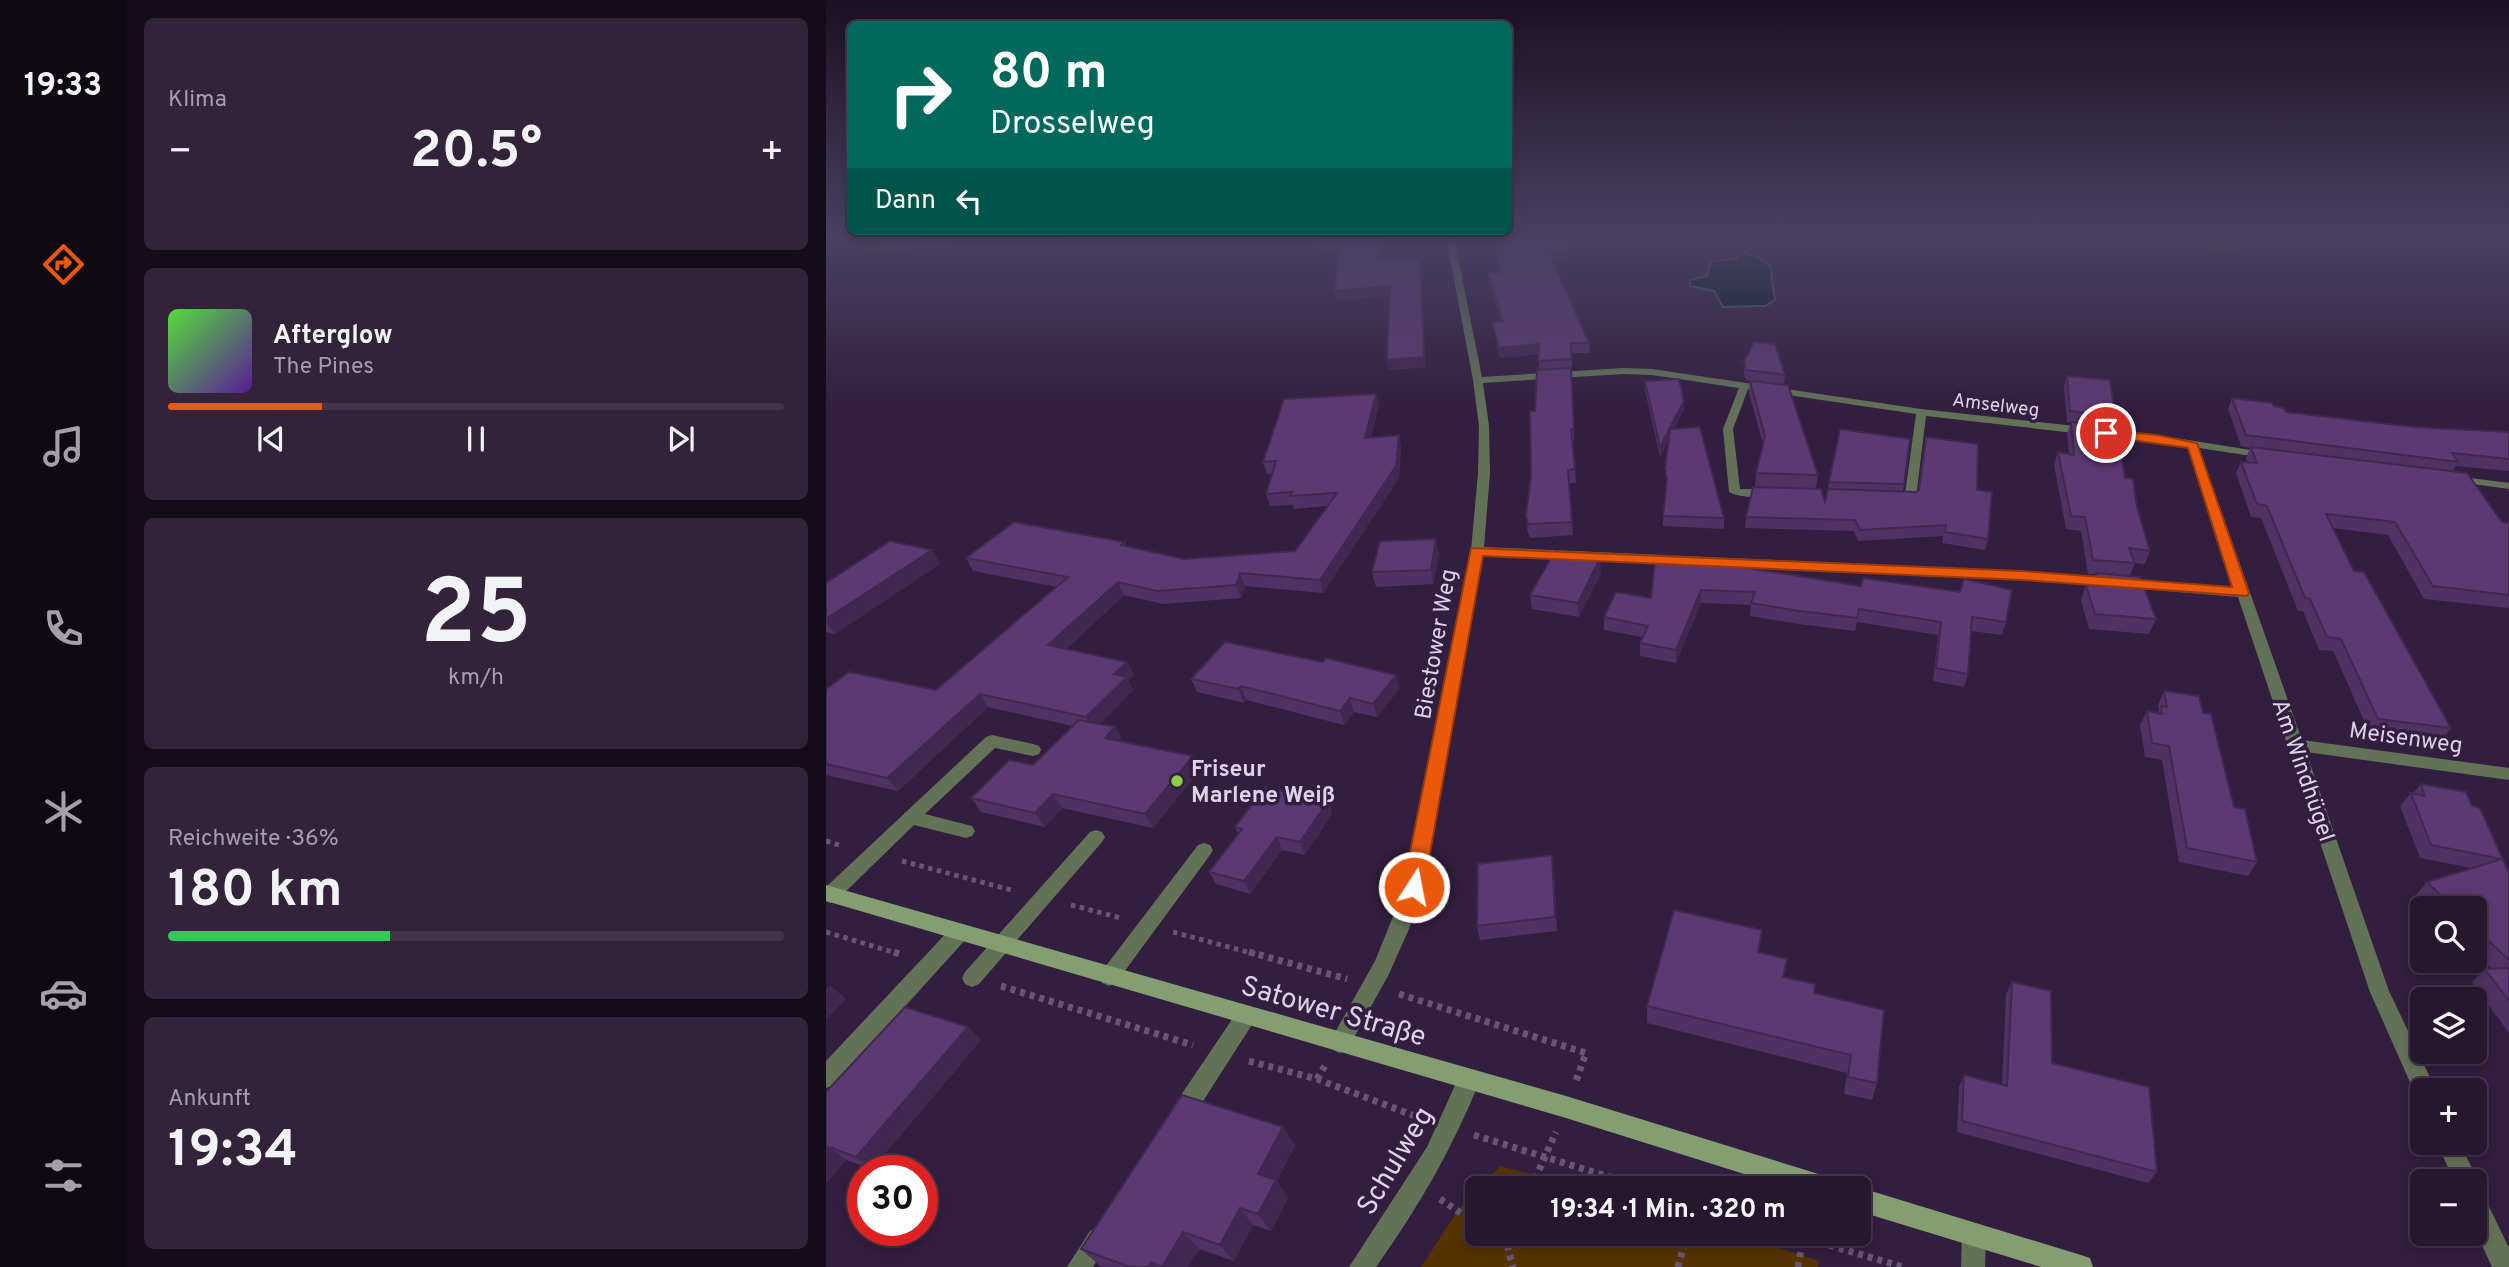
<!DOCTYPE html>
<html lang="de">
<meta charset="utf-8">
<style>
body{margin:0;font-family:Overpass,sans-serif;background:#32233a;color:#f1f3f6;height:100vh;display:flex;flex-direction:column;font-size:26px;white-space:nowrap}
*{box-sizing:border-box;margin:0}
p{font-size:23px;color:#a49faa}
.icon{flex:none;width:38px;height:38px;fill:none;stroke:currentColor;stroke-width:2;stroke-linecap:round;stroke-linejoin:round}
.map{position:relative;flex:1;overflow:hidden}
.details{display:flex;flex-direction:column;gap:18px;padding:18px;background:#150c19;width:700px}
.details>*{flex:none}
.hud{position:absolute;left:21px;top:21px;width:665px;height:214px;border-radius:10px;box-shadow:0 4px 10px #0003,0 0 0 2px #42354a;background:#00695c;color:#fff;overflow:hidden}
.controls{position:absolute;left:1584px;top:896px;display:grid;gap:14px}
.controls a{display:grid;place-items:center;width:77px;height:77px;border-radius:10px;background:#26162e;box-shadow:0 4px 10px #0003,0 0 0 2px #42354a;font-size:35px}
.speed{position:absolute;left:21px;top:1155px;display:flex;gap:14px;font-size:35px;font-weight:700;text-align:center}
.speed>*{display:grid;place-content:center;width:91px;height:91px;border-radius:50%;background:#26162e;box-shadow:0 4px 10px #0003,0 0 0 2px #42354a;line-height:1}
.speed .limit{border:10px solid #d22;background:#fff;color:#111}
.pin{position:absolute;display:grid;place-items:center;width:60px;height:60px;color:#fff;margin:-30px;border:4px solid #fff;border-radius:50%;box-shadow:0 2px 7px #0007}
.me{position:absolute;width:77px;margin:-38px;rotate:11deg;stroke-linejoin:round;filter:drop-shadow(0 0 5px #0008)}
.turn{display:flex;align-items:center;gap:24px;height:147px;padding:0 28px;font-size:32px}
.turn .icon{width:91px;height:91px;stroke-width:2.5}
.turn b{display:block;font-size:49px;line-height:60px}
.then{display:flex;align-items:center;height:66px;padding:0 28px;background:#0003;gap:14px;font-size:26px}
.big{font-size:52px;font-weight:700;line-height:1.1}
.details .widget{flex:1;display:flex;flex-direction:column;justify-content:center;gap:10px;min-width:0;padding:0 24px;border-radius:10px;background:#32233a}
.details .dial{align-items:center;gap:0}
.dial b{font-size:91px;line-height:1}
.song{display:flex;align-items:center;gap:21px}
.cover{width:84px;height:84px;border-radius:10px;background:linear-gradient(135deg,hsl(110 70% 55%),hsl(270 70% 35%))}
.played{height:7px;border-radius:4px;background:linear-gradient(90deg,#ea580c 25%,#42354a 25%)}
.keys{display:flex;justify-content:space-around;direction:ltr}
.heat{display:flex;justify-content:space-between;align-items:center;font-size:38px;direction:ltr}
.charge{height:10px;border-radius:5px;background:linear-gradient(90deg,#34c759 36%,#42354a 0)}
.trip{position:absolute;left:639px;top:1176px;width:406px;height:70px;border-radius:10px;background:#26162e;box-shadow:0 4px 10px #0003,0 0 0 2px #42354a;font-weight:700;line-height:70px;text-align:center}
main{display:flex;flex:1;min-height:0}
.tabs{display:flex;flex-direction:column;width:126px;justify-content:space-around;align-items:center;background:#0f0912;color:#a49faa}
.tabs .icon{width:49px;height:49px}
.tabs .on{color:#ea580c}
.tabs b{font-size:32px;color:#f1f3f6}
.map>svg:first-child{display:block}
.green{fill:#543300}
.water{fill:#001e1d;stroke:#43545a;stroke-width:2}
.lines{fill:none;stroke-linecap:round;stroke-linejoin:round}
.path-far2{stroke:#675672;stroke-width:2.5;stroke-dasharray:2 2;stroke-linecap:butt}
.path-far1{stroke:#675672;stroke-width:5;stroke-dasharray:4.5 4.5;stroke-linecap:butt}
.path{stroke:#675672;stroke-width:7;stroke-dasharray:5 5;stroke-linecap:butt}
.service{fill:#637257;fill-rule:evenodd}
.minor{fill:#637257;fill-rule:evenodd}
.tertiary{fill:#637257;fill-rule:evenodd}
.secondary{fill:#849d71;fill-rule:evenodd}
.wall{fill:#503163}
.shaded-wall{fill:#412850}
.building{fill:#5d3973;stroke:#412850;stroke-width:2}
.route{fill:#ea580c;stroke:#983908;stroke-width:2}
.poi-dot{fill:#8cce45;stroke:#321e3e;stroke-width:2.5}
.labels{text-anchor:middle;stroke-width:7;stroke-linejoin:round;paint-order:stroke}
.far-street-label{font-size:19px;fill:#dfd2e7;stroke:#321e3e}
.street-label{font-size:23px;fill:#dfd2e7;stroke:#321e3e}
.poi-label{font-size:23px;font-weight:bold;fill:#dfd2e7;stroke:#321e3e;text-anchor:start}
.near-street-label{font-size:28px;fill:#dfd2e7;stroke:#321e3e}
</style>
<main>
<nav class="tabs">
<b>19:33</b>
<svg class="icon on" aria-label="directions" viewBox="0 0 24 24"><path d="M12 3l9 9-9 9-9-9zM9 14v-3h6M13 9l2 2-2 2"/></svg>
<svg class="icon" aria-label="music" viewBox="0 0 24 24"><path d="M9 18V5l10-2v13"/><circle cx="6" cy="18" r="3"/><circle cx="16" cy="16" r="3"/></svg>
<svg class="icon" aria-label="phone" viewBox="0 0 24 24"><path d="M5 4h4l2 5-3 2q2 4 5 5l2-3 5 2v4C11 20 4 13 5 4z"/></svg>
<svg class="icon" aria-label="climate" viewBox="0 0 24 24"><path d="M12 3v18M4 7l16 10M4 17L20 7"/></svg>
<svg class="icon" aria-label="car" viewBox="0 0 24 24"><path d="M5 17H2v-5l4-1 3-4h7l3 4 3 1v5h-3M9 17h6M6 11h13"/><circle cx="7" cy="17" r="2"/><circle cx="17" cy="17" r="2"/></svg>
<svg class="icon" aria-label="filters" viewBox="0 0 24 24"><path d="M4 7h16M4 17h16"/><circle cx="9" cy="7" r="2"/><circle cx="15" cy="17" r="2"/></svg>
</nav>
<section class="details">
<div class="widget"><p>Klima</p>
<div class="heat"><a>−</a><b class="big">20.5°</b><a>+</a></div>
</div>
<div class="widget">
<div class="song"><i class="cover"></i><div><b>Afterglow</b><p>The Pines</p></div></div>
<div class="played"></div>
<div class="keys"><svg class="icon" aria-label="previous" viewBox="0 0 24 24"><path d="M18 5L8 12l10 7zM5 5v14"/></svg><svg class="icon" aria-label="pause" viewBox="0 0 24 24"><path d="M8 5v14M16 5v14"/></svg><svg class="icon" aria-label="next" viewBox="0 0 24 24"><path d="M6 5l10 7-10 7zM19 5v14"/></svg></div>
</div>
<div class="widget dial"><b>25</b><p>km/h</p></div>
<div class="widget"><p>Reichweite · 36%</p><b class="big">180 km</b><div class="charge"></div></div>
<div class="widget"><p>Ankunft</p><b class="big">19:34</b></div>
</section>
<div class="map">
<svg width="1683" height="1267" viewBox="0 0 1683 1267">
<rect width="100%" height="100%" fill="#321e3e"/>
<g class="green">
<polygon points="96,237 243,237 31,254 26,252 42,246"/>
<path d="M1349 237H1476C1430 245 1393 264 1349 237Z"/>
<polygon points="674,1166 757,1188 654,1188"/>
<polygon points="651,1191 651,1234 909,1234 993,1261 992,1267 595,1267 632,1210"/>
</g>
<polygon class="water" points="913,252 929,256 944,265 949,300 939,306 897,307 888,291 864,286 864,280 881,276 885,261 910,259"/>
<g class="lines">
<g class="path-far2">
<polyline points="731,238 745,237"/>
<polyline points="647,245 680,242"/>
</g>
<g class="path-far1">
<polyline points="0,841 17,846"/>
<polyline points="76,861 189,891"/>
<polyline points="245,905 295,918"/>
<polyline points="0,932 73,954"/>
<polyline points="347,932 429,954"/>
</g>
<g class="path">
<polyline points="68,952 76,955"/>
<polyline points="423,952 521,979"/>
<polyline points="175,986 367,1045"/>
<polyline points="573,994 760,1053 750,1081"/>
<polyline points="423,1061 491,1079 597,1119"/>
<polyline points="491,1079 500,1064"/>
<polyline points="648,1135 819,1188"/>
<polyline points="705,1188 730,1132"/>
<polyline points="614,1199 651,1224"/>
<polyline points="665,1234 681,1245 687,1267"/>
<polyline points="965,1234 1077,1267"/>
<polyline points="681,1245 686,1234"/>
<polyline points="852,1267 861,1234"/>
<polyline points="972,1267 977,1238"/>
</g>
<g class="service">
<polygon points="166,735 207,744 213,746 215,750 213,754 207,756 169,748 99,814 146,826 149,831 146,836 140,838 88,825 10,901 4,903 0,901 0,887 160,737"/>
<polygon points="270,830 276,832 279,837 276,842 153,984 146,987 139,984 136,978 139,972 264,832"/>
<polygon points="378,843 384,845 387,850 384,855 290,983 283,986 276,983 273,977 276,971 372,845"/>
<polygon points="133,925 140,927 142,933 140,939 8,1085 0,1088 0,1061 126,927"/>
<polygon points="420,1006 427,1009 430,1016 427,1023 363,1123 355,1126 347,1123 344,1115 347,1107 413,1009"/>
<polygon points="1148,1223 1156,1227 1160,1235 1159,1267 1135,1267 1136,1235 1140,1227"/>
<polygon points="272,1227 280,1231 284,1239 267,1267 241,1267 264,1231"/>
</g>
<g class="minor">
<path d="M620 237H628L656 377 797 368 826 369 1095 409 1331 435 1443 453V457L1439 458 1373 448 1476 740 1683 768V780L1480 752 1563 991 1610 1090H1596V1100L1591 1098 1544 992 1412 597 1196 579 657 555 597 887 583 929 563 974 521 1050 514 1053 507 1050 504 1043 507 1036 549 961 579 887 645 551 652 473 653 426 647 380ZM797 374 826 375 913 388 897 429 903 492C913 498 941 499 951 493L945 489H914L907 429 922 389 1090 414 1079 494 1070 496 1068 498C1073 503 1085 503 1090 498L1100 416 1362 446 1409 588 1196 571 658 547 664 473 663 426 657 383Z"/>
<polygon points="1629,476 1683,483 1683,489 1625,481 1625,477"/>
<polygon points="1611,1143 1634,1143 1652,1181 1648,1188 1648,1181 1628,1181"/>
<polygon points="1648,1189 1656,1192 1683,1248 1683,1267 1666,1267 1648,1228"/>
</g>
<path class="tertiary" d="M643 1069 651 1072 654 1080C627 1148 592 1208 550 1267H523L601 1147 635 1072Z"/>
<g class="secondary">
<polygon points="0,885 740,1096 999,1176 1007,1180 1011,1188 963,1188 740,1118 0,901"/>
<polygon points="1032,1187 1255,1255 1264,1258 1267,1267 1215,1267 1032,1211 1032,1188 1030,1188"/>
</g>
</g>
<g class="wall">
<polygon points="486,237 557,237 554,260 596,265 599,367 563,370 561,360 564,296 511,300 509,291 512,252 488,247"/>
<polygon points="674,237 737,237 744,250 744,259 727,260 763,343 764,353 746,353 746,369 745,369 748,442 747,442 750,483 743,483 747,535 704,538 701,529 700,515 705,476 709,411 713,370 713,354 674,358 666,322 675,321 663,282 662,273 674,272 669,249 676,248"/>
<polygon points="918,362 959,375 958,384 992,475 990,489 929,487 930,473 937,444 923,393 924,381 920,380 918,373"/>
<polygon points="1241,376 1289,416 1286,426 1299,478 1311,507 1324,551 1319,564 1309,563 1304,576 1330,619 1323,634 1263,629 1255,600 1260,585 1265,586 1269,574 1262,574 1255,531 1240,529 1228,465 1232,452 1243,454 1241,434 1245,423 1241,422 1238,387"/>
<polygon points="819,381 858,401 858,410 849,428 898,518 898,529 837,526 837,516 841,486 839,469 842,441 834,457 819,390"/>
<polygon points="550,394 553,406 545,437 573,435 575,447 573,478 497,593 419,586 415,598 337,604 298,595 240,649 301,662 308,675 302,680 307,690 274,724 297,742 367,756 374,770 327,828 236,808 219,827 155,812 145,798 207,765 246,726 162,707 72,791 0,775 0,689 110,690 231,587 147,571 140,558 299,542 301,546 358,559 469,551 501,506 468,509 467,505 444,506 440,494 446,474 441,474 437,462"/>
<polygon points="1406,398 1448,406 1460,412 1588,427 1683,432 1683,471 1630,466 1626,472 1676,522 1683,523 1683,608 1598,599 1562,535 1507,528 1528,571 1625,728 1615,742 1543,732 1507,651 1493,650 1477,611 1472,611 1435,518 1425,517 1410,473 1415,462 1421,462 1420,458 1424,448 1415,446 1402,409"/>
<polygon points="1100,437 1151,490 1162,539 1159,550 1116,543 1117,536 1032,541 1028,531 919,528 920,517 999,502 1090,492 1092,490"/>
<polygon points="1084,439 1077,491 1002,489 1003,482"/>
<polygon points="106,550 114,564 9,634 0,632 0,583"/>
<polygon points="613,553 607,584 550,587 546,572"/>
<polygon points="829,561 1180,622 1176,635 1145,631 1142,674 1138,687 1107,681 1112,635 1031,622 1029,631 973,624 924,616 925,605 875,603 850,663 814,656 814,643 816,637 778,630 778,617 825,598"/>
<polygon points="775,573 753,617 706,609 704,595"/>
<polygon points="365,679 573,689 551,717 528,712 518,725 420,700 418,703 371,692"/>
<polygon points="1338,691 1377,713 1408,807 1431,862 1422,876 1353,862 1336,760 1319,757 1314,725 1321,711 1331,713 1333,710 1332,705"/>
<polygon points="1595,784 1646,806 1683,873 1683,1033 1646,982 1659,969 1666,969 1648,952 1648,908 1603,908 1590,895 1601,882 1646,868 1594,858 1574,806 1585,793 1587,793"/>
<polygon points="502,801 506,814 479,855 456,850 424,894 390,884 383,872 412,834 409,827"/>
<polygon points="728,870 731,931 654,940 651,926"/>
<polygon points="933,953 958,977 988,993 1051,1083 1046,1100 1018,1094 1021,1073 821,1023 821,1006"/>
<polygon points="1186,982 1226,1063 1331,1172 1322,1183 1131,1132 1133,1087 1138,1075 1176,1085 1180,994"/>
<polygon points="142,1027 155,1040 46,1169 20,1160 0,1183 0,1092"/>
<polygon points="457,1127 469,1146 451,1181 462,1198 445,1231 427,1225 408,1261 373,1249 362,1267 277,1267 274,1266 255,1249"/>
</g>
<g class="shaded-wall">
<polygon points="554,237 557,237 553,269 551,260"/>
<polygon points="744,250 744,259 724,261 723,252"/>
<polygon points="594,257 596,265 599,367 563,370 561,360"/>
<polygon points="564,286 566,296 511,300 509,291"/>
<polygon points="713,344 714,354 674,358 673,348"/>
<polygon points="550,394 553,406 542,450 539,438"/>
<polygon points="858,401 858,410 834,457 834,447"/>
<polygon points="573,435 575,447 573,478 497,593 494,580"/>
<polygon points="610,539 613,553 607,584 605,570"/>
<polygon points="106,550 114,564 9,634 0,622 0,619"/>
<polygon points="774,558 775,573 753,617 752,603"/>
<polygon points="414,573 419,586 415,598 410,585"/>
<polygon points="292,582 298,595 230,659 222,645"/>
<polygon points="875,590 875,603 850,663 850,650"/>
<polygon points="301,662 308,675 302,680 307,690 267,731 260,717 288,674"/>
<polygon points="570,675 573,689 551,717 547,704"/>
<polygon points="415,686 420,700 418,703 412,689"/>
<polygon points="154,694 162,707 72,791 61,778"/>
<polygon points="524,698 528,712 518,725 514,711"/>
<polygon points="289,727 297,741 279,738"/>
<polygon points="367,756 374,770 327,828 319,814"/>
<polygon points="227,794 236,808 219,827 209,813"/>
<polygon points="502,801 506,814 479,855 474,842"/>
<polygon points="451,837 456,850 424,894 418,881"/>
<polygon points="726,855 728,870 731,931 729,917"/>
<polygon points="4,985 20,999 0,1020 0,989"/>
<polygon points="142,1027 155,1040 46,1169 30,1157"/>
<polygon points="457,1127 469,1146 451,1181 462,1198 445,1231 432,1214 432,1174"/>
<polygon points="3,1147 20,1160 0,1183 0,1151"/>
<polygon points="414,1208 427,1225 408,1261 394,1245"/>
<polygon points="357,1232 373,1249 362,1267 336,1267"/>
<polygon points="325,1262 330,1267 322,1267"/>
</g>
<g class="building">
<polygon points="486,237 554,237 551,260 594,257 598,357 561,360 564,286 509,291 513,244 486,239"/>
<polygon points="675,237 737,237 744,250 723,252 763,343 745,343 745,359 712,361 713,344 673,348 666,322 677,321 662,273 675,272 669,249 677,248"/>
<polygon points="928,342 949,344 959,375 920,370 918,362"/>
<polygon points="745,368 748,429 745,429 749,469 742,470 746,522 702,524 700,515 705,476 704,411 709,411 711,370"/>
<polygon points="1241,376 1284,380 1289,416 1244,411"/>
<polygon points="853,379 858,401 834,447 819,381"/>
<polygon points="924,381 962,385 992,475 930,473 939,436"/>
<polygon points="550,394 539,438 573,435 570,466 494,580 414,573 410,585 331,591 292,582 222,645 301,662 288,674 301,677 260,717 154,694 61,778 0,764 0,689 23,672 110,690 242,577 140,558 188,522 299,542 295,545 358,559 469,551 511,493 464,496 466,492 440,494 450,461 437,462 458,399"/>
<polygon points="1406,398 1446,403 1448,406 1458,408 1460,412 1588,427 1683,432 1683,459 1626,453 1632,462 1420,435"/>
<polygon points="1245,422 1291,426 1299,478 1307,479 1311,507 1324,551 1303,548 1309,563 1267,560 1259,517 1245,516 1232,452 1248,455"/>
<polygon points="874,427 898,518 837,516 841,479 839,469 844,429"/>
<polygon points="1014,429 1084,439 1078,484 1003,482"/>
<polygon points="1100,437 1152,444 1151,490 1166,492 1162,539 1119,532 1120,525 1034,530 1029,520 920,517 927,487 995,489 999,502 1002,489 1090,492 1093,490"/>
<polygon points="1425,447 1641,473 1676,522 1683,523 1683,595 1607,586 1569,522 1500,514 1528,571 1538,572 1625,728 1552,719 1515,639 1501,637 1484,599 1479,598 1441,506 1431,504 1415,462 1431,463"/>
<polygon points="610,539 605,570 546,572 554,541"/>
<polygon points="64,541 106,550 0,619 0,583"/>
<polygon points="729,551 774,558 752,603 704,595"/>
<polygon points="833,554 1035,586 1037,578 1134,592 1138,579 1186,590 1180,622 1146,617 1142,674 1110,668 1115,622 1033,609 1031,618 974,611 925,603 929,592 875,590 850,650 814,643 822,626 778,617 790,592 825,598 829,561 832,562"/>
<polygon points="1270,573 1314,577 1330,619 1269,614 1260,585 1272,586"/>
<polygon points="399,642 497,662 500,658 570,675 547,704 524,698 514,711 415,686 412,689 365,679"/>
<polygon points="1338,691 1373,696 1377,713 1385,714 1408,807 1419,809 1431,862 1361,848 1343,746 1326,743 1321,711 1336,714 1335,706 1341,707"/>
<polygon points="253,720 289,727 279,738 367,756 319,814 227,794 209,813 145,798 183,760 207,765"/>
<polygon points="1595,784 1640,792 1646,806 1654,808 1683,873 1683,960 1648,927 1648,908 1628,908 1601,882 1676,859 1605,845 1585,793 1599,796"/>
<polygon points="439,787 502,801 474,842 451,837 418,881 383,872 416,829 409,827"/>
<polygon points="726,855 729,917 651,926 652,864"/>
<polygon points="848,910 936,930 932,952 961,959 957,977 989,984 988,993 1058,1010 1051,1083 1022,1077 1025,1055 821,1006"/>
<polygon points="1683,968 1683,1001 1659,969"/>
<polygon points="1186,982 1225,991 1226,1063 1323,1087 1331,1172 1136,1121 1138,1075 1181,1086"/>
<polygon points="79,1007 142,1027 30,1157 3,1147 0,1151 0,1092"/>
<polygon points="356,1095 457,1127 432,1174 450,1180 432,1214 414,1208 394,1245 357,1232 336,1267 325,1262 322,1267 304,1267 255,1249"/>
</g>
<linearGradient id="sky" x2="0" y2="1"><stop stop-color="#1c1022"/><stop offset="0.57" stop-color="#494163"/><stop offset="1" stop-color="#494163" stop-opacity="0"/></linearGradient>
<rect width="1683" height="414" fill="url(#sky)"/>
<polygon class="route" points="1280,430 1331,435 1371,443 1423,593 1421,596 1196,580 657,556 598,887 595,893 588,896 581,893 577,887 645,548 1196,571 1406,587 1362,448 1276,436 1274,433"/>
<circle class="poi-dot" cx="351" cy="781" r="7"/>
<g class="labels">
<g class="far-street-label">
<text transform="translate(1170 404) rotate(7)" y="7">Amselweg</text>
</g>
<g class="street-label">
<text transform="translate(609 644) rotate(-80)" y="8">Biestower Weg</text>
<text transform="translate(1580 737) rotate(8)" y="8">Meisenweg</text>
<text transform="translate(1478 770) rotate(71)" y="8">Am Windhügel</text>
</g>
<g class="poi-label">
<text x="365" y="776">Friseur<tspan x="365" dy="26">Marlene Weiß</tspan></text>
</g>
<g class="near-street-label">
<text transform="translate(508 1010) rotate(16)" y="10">Satower Straße</text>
<text transform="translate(568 1160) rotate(-59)" y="10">Schulweg</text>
</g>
</g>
</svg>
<div class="controls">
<a><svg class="icon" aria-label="search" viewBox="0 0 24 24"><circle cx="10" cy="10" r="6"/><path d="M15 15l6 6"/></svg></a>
<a><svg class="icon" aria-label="layers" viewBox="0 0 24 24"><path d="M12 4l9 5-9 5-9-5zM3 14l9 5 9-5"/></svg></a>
<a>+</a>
<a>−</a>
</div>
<div class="speed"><div class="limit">30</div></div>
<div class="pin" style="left:1280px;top:433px;background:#d93025"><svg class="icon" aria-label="arrive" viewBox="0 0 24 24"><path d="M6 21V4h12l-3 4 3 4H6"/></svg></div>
<svg class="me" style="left:588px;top:887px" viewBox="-20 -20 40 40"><circle r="17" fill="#ea580c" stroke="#fff" stroke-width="3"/><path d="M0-11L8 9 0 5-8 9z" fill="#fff"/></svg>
<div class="trip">19:34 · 1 Min. · 320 m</div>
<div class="hud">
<div class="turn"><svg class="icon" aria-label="right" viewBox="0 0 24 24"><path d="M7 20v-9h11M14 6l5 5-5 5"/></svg><div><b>80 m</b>Drosselweg</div></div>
<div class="then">Dann<svg class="icon" aria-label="left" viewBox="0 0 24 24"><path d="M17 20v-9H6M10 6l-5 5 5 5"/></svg></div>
</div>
</div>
</main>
